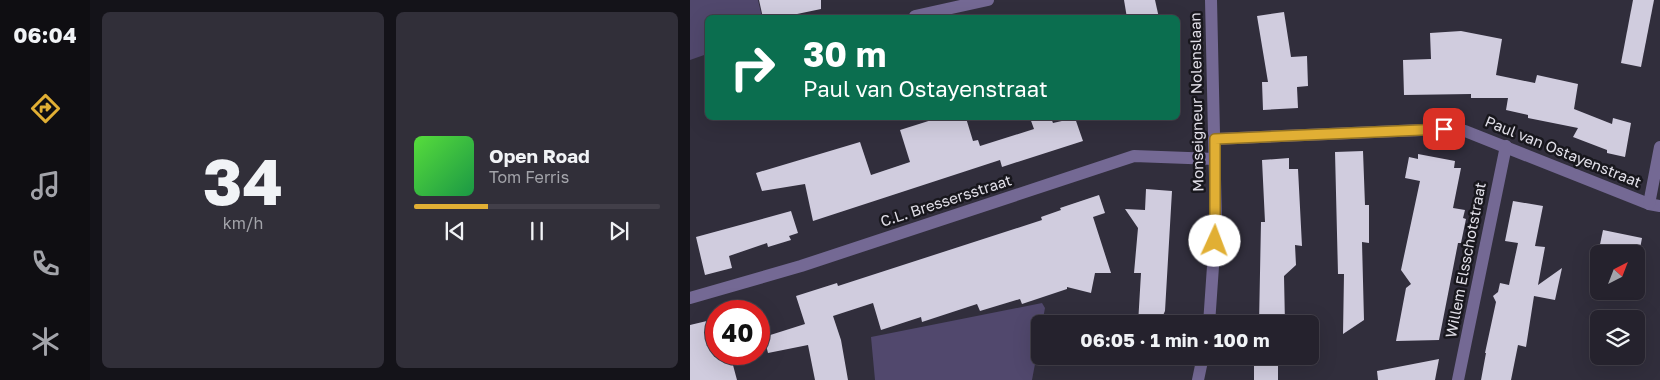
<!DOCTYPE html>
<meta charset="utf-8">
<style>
body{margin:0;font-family:"Golos Text",sans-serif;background:#312f39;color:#f1f3f6;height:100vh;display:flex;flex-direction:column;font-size:19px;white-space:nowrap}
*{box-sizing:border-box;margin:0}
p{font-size:16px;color:#a3a4aa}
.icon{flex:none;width:28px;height:28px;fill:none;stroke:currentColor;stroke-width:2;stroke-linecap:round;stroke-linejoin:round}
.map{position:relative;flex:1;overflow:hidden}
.drawer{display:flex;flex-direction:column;gap:12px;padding:12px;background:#141319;width:600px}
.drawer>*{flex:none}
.hud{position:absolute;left:15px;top:15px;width:475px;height:105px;border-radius:8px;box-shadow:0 5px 20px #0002,0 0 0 1px #423f49;background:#0b6e4f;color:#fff;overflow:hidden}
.needle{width:32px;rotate:42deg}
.tools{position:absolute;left:900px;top:245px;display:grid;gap:10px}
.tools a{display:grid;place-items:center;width:55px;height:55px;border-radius:8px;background:#25222d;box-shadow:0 5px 20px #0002,0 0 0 1px #423f49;font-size:25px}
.speed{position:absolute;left:15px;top:300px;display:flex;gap:10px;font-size:25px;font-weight:700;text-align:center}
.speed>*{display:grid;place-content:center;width:65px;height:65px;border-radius:50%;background:#25222d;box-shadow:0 5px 20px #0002,0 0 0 1px #423f49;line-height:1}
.speed .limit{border:8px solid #d22;background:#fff;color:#111}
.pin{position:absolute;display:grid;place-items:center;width:42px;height:42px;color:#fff;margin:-21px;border-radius:10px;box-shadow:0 2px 8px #0006}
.me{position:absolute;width:55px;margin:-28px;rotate:2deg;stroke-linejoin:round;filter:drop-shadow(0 0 4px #0008)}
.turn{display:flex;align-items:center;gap:18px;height:105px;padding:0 15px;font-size:22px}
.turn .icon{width:65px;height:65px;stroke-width:2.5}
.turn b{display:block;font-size:35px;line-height:42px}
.drawer .tile{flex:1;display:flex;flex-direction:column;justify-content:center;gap:8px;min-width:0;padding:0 18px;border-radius:8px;background:#312f39}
.drawer .dial{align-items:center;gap:0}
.dial b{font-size:65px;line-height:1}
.song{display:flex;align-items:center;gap:15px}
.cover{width:60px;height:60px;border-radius:8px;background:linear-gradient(135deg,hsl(110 70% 55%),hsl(140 70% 35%))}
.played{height:5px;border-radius:2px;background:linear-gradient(90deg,#e1af34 30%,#423f49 30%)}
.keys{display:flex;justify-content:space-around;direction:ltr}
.drawer .tiles{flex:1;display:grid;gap:12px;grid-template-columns:repeat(2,1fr)}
.trip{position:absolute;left:341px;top:315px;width:288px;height:50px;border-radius:8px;background:#25222d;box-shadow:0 5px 20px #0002,0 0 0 1px #423f49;font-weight:700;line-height:50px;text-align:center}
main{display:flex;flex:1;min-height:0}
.tab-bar{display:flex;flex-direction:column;width:90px;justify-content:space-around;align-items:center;background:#0f0e12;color:#a3a4aa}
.tab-bar .icon{width:35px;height:35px}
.tab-bar .active{color:#e1af34}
.tab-bar b{font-size:22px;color:#f1f3f6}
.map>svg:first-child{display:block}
.green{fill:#51486d}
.building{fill:#d0ccde}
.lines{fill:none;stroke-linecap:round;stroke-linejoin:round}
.minor{stroke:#746994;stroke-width:12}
.route-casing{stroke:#927222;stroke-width:12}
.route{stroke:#e1af34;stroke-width:9}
.labels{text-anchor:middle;stroke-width:5;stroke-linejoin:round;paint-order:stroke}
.street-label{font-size:15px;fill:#e1dfe8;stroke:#18171d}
</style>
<main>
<nav class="tab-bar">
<b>06:04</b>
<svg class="icon active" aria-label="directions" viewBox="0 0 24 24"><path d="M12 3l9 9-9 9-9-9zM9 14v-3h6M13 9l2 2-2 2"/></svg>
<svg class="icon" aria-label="music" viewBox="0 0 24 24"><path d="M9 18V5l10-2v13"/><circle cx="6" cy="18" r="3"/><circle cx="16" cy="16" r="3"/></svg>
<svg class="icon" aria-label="phone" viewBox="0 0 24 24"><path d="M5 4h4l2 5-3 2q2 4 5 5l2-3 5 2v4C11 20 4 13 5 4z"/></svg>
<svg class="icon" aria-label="climate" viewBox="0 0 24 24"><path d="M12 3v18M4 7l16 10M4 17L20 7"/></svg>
</nav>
<section class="drawer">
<div class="tiles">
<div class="tile dial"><b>34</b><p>km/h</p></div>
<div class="tile">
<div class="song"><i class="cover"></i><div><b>Open Road</b><p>Tom Ferris</p></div></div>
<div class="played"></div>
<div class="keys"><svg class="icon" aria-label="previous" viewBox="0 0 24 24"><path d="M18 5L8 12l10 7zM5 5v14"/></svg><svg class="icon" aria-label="pause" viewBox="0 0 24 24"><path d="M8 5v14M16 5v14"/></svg><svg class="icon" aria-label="next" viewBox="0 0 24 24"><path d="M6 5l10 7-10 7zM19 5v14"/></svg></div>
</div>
</div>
</section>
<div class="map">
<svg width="970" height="380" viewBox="0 0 970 380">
<rect width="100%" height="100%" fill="#312e3c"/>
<g class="green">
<polygon points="0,0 68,0 72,17 18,18 17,54 0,60"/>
<polygon points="352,303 355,308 352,324 350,324 350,337 342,380 185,380 181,337"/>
</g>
<g class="building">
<polygon points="69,0 131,0 131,9 88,18 73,18"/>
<polygon points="434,0 465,0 469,18 437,18"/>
<polygon points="943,0 964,0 951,67 931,63"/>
<polygon points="594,12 601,57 617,56 618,86 607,87 608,108 573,110 572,82 578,82 567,16"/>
<polygon points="771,31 812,39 806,75 845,83 847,75 888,84 884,109 922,124 923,118 941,123 935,157 917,153 917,150 883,137 888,128 838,118 838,115 816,110 818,98 781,98 781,94 714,95 713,60 741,59 740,33"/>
<polygon points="248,118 276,118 283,141 288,140 290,146 344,129 340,118 361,118 363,123 385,118 393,141 312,167 310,160 123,221 115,184 72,191 66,173 170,142 181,175 220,162 210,130"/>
<polygon points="673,151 675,205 679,205 679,243 672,242 674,320 653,334 654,274 648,274 645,152"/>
<polygon points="728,154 765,161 764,168 771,168 763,208 775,210 773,218 776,219 771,243 768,243 749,340 706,341 716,288 721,284 711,270 730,181 715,178 719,157 728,159"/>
<polygon points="599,158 599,169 608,169 612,246 605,245 606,265 594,276 595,324 569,324 571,222 575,222 572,160"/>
<polygon points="456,189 482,191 475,311 469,324 448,324 451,273 444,273 448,228 435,209 455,210"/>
<polygon points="409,195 415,213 403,217 421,273 405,273 401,293 377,287 377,289 332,304 330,299 290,311 287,304 232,322 231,317 191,330 183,303 143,316 151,340 158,380 125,380 118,345 78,353 74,337 115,324 106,296 147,283 148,286 352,220 351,217 371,210 370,208"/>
<polygon points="823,201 853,206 845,246 855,247 848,285 872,268 865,300 844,296 836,347 828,345 821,380 791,380 796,353 795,353 806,302 803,296 808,292 810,283 819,285 828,243 815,241"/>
<polygon points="101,211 108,233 99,236 101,240 78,247 77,243 39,256 42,268 15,275 6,237"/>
<polygon points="913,230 952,238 949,254 908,254"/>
<polygon points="21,320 26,343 26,354 40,354 47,380 0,380 0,325"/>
<rect x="564" y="356" width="24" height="24"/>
<polygon points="749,359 745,380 688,380 687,371"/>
</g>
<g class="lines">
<g class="minor">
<polyline points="225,16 298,0"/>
<polyline points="525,139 755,129 775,131 959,204 970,206"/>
<polyline points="959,204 970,147"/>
<polyline points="0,298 111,266 444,156 525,159"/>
<polyline points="519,324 526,223 521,0"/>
<polyline points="508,380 513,356"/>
<polyline points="768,380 816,146"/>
</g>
</g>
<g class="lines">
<g class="route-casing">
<polyline id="route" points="525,241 525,139 754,129"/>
</g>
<use href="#route" class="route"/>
</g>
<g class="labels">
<g class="street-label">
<text transform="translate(507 102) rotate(-91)" y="5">Monseigneur Nolenslaan</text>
<text transform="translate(873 152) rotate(22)" y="5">Paul van Ostayenstraat</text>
<text transform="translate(256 201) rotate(-18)" y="5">C.L. Bressersstraat</text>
<text transform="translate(776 260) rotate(-79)" y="5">Willem Elsschotstraat</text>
</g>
</g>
</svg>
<div class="tools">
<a><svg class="needle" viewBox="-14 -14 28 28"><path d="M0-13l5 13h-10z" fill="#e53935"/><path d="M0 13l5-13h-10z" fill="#a3a4aa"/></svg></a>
<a><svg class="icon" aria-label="layers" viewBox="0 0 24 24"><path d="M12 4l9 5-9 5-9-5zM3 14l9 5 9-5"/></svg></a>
</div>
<div class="speed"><div class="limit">40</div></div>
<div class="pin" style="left:754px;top:129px;background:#d93025"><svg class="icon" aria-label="arrive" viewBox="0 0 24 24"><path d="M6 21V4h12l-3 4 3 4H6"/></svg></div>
<svg class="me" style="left:525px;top:241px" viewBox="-20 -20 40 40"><circle r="19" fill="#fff"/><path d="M0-13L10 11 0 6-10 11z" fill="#e1af34"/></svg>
<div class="trip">06:05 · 1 min · 100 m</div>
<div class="hud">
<div class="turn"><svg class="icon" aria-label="right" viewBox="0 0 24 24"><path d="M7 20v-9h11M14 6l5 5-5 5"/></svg><div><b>30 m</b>Paul van Ostayenstraat</div></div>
</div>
</div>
</main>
